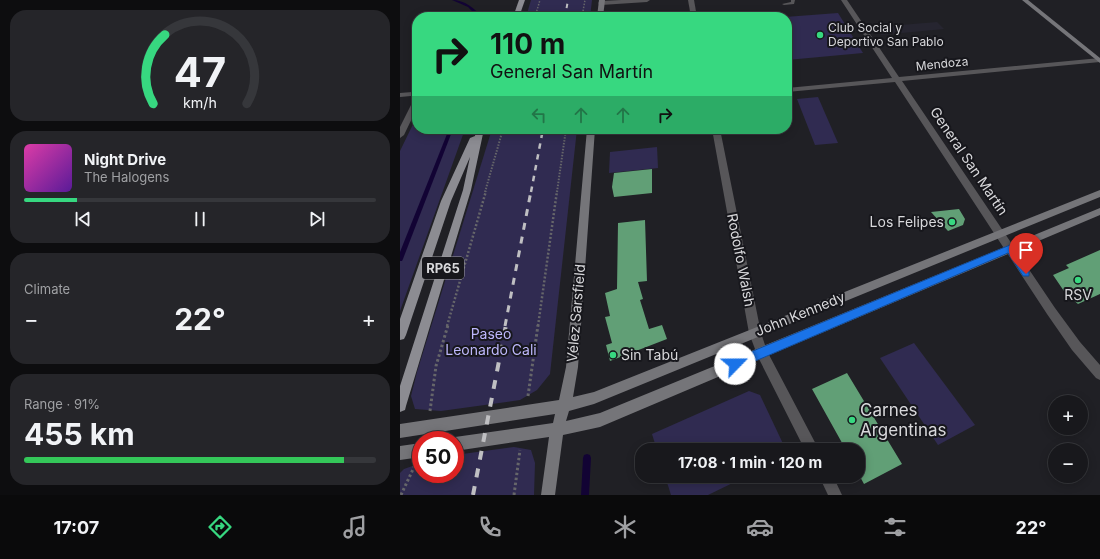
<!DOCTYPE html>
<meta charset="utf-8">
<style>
body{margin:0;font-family:Inter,sans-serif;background:#252529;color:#f1f3f6;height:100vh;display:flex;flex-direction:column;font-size:15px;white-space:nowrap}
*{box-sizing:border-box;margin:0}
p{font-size:13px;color:#9fa0a3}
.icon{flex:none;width:22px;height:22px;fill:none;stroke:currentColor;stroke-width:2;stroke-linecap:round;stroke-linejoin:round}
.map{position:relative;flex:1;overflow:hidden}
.details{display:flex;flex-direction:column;gap:10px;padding:10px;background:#0d0d0f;width:400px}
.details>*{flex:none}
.hud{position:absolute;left:12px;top:12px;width:380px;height:122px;border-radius:16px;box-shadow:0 2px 10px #0003,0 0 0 1px #36373b;background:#37d880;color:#111;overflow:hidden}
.tools{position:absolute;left:648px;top:395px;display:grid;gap:8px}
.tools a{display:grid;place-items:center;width:40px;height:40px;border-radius:50%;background:#18181c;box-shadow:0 2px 10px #0003,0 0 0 1px #36373b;font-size:20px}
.speed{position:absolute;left:12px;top:431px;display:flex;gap:8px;font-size:20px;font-weight:700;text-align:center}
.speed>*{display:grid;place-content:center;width:52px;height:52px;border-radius:50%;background:#18181c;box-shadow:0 2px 10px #0003,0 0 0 1px #36373b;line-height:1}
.speed .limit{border:6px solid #d22;background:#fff;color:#111}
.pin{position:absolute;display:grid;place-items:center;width:34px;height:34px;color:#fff;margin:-41px -17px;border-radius:50% 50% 50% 0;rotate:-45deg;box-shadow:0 0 4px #0007}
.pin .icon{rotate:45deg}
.me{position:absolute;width:44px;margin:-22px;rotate:67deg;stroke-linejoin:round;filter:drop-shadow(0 0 3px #0008)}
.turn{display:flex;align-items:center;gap:14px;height:84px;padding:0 12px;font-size:18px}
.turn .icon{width:52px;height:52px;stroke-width:2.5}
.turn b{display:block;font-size:28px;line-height:34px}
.lanes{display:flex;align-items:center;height:38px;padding:0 12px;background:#0003;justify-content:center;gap:20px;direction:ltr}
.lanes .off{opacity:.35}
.big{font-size:30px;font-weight:700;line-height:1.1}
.details .card{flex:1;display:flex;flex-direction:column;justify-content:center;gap:6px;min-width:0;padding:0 14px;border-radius:16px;background:#252529}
.details .dial{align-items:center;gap:0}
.dial svg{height:104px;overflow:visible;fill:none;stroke:#36373b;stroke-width:7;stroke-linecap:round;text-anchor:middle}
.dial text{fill:#f1f3f6;stroke:none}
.song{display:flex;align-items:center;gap:12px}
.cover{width:48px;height:48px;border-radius:6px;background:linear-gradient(135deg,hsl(320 70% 55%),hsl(270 70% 35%))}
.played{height:4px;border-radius:2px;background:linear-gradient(90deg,#37d880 15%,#36373b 15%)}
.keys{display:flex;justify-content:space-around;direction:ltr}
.heat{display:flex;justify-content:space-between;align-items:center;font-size:22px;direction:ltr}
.charge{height:6px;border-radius:3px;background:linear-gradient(90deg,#34c759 91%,#36373b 0)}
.trip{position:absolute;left:235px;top:443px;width:230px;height:40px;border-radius:16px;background:#18181c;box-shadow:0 2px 10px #0003,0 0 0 1px #36373b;font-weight:700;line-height:40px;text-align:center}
.dock{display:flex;height:64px;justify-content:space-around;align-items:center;background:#0a0a0b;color:#9fa0a3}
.dock .icon{width:28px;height:28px}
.dock .selected{color:#37d880}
.dock b{font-size:18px;color:#f1f3f6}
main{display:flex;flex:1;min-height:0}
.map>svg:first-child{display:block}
.built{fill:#262530}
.green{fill:#302b51}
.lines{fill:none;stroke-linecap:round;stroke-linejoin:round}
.stream{fill:#120334;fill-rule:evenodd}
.building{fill:#619f76}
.path-far3{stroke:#66666a;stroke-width:1.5;stroke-dasharray:1.5 1.5;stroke-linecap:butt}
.path-far2{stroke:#66666a;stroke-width:2;stroke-dasharray:1.5 1.5;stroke-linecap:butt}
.path-far1{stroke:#66666a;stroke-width:2.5;stroke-dasharray:2 2;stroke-linecap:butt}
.path{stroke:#66666a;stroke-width:3;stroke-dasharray:2.5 2.5;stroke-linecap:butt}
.lane{fill:#575659;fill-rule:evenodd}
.street{fill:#575659;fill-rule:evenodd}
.secondary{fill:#757579;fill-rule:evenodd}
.primary{fill:#8c8c92;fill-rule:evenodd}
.rail-far3{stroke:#bfbfc2;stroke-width:2;stroke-dasharray:4.5 4.5;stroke-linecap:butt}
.rail-far2{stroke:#bfbfc2;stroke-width:2.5;stroke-dasharray:5.5 5.5;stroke-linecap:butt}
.rail-far1{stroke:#bfbfc2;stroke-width:3;stroke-dasharray:7 7;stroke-linecap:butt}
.rail{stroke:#bfbfc2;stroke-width:4;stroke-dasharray:9 9;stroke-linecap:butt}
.route{fill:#1a73e8;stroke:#114b97}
.poi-dot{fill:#37d880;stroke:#17171c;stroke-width:1.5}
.labels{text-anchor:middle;stroke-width:4;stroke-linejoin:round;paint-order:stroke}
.far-poi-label{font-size:12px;fill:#d8d8db;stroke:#17171c;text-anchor:start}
.far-street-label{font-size:12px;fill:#d8d8db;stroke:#17171c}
.shield{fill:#17171c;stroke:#9e9ea2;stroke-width:1}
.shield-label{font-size:13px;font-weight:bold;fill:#d8d8db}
.street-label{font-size:14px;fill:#d8d8db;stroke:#17171c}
.poi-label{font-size:14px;fill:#d8d8db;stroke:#17171c;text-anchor:end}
.park-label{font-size:14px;fill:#bdb7fb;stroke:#17171c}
.near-poi-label{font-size:17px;fill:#d8d8db;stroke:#17171c;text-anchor:start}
</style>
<main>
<section class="details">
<div class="card dial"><svg viewBox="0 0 100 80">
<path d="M14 69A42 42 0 1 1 86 69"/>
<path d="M14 69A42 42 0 0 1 23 16" stroke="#37d880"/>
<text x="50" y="56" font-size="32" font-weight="700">47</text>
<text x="50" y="72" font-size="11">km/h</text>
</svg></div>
<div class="card">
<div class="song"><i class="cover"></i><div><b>Night Drive</b><p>The Halogens</p></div></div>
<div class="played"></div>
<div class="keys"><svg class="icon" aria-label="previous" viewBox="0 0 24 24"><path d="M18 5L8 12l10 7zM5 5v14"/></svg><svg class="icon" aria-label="pause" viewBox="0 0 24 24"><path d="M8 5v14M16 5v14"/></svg><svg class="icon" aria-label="next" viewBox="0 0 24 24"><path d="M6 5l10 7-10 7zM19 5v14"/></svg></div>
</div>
<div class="card"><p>Climate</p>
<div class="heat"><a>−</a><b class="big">22°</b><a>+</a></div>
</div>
<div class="card"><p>Range · 91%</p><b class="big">455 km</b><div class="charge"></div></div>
</section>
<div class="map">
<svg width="700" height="495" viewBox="0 0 700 495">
<rect width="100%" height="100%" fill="#202025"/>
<polygon class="built" points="537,22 544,29 481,35 476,27"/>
<g class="green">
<polygon points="131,0 192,0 190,17 126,17"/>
<polygon points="438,13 463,53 387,60 387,17 385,17"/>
<polygon points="418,97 438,143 415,145 397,99"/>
<polygon points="17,116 17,129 65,129 0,311 0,151"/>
<polygon points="92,129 177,129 150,374 137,390 120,400 41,411 15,409 11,396 17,372"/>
<polygon points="257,147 258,168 209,173 210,152"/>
<polygon points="514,343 575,425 538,445 480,358"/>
<polygon points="349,391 360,395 386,450 257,450 252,434"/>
<polygon points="114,447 131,450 135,463 134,495 0,495 0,473 4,469 21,463 21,474 55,474 55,455"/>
<polygon points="265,476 347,476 308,495 271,495"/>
</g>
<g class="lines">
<g class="stream">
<path d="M52 0C65 0 74 8 82 17H78L68 7Z"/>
<polygon points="49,129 53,129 3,259 2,261 0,261 0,252"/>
<polygon points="187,454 190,455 191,458 189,495 181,495 183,458 184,455"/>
</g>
</g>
<g class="building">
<polygon points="252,169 252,193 214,197 212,187 214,173"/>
<polygon points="559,209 565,219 563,225 548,231 531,212"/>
<polygon points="245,220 247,281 238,282 243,299 240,300 249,329 262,325 267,339 210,361 206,345 212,343 205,317 210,316 205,293 217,289 218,223"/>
<polygon points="700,250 700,294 678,304 670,297 668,297 653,275 669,268 666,265"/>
<polygon points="447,373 502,464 464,484 458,473 458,450 446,450 412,389"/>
</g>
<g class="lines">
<g class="path-far3">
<polyline points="135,17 140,0"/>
<polyline points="182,17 185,0"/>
</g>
<g class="path-far2">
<polyline points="85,192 103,129"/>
<polyline points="157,192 166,129"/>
</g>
<g class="path-far1">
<polyline points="47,326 86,191"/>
<polyline points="138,326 157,191"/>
</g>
<g class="path">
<polyline points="128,396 138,325"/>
<polyline points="30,411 36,366 48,325"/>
<polyline points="1,495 15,465"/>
<polyline points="114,495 120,450"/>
</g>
<polygon class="lane" points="391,0 395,0 394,4 384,5 382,4 391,2"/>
<g class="street">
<polygon points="221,0 250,0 247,2 201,5 198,3 201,1"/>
<polygon points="288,0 294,0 297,17 291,17"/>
<polygon points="441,0 447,0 499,77 700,58 700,62 502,81 655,308 680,342 700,365 700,380 696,378 672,350 647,314 495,82 387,92 387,88 492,78"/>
<polygon points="12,92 17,94 17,108 4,135 0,138 0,127 14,99 11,96 0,97 0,93"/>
<polygon points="312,129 320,129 361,333 367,351 419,450 405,450 358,357 349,333"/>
<polygon points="419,476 433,476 442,495 428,495"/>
</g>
<g class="secondary">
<polygon points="199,0 205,0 203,17 197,17"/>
<polygon points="622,0 628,0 700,58 700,63"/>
<polygon points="187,129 195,129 178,367 173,397 194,392 700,190 700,197 194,404 169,411 166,421 200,413 700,208 700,215 200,427 163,435 155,495 141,495 149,437 55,451 55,440 50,440 55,437 153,423 155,414 0,438 0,424 159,400 166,367"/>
<polygon points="21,443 21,457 0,460 0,446"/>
</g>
<g class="primary">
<polygon points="119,0 125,0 119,17 113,17"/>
<polygon points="76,129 84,129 71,190 6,406 5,410 0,412 0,386 63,190 70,157 51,201 6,335 4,339 0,340 0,319 41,201 70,138 75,136"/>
</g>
<polyline class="rail-far3" points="165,17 168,0"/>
<polyline class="rail-far2" points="131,192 143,129"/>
<polyline class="rail-far1" points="105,326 131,191"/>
<polyline class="rail" points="73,495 106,325"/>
</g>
<polygon class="route" points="610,245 613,246 629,271 629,276 623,276 608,253 339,368 335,369 331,368 329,364 331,360"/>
<g class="poi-dot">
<circle cx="420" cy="35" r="4"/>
<circle cx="552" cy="222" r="4"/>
<circle cx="678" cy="280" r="4"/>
<circle cx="213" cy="355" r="4"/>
<circle cx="452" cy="420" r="4"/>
</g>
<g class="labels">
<g class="far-poi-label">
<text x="428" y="32">Club Social y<tspan x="428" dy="14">Deportivo San Pablo</tspan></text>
</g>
<g class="far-street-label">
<text transform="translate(542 64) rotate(-6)" y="4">Mendoza</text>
</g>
<rect class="shield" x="22" y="257" width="42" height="22" rx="3"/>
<g class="shield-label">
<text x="43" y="273">RP65</text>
</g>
<g class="street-label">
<text transform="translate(569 161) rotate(56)" y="5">General San Martín</text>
<text transform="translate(341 260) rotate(79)" y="5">Rodolfo Walsh</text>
<text transform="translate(176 313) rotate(-85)" y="5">Vélez Sarsfield</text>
<text transform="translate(400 314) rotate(-22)" y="5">John Kennedy</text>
</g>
<g class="poi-label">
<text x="544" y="227">Los Felipes</text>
<text x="678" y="300" text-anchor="middle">RSV</text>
<text x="221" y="360" text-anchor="start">Sin Tabú</text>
</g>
<g class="park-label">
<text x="91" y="339">Paseo<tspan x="91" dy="16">Leonardo Cali</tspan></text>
</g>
<g class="near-poi-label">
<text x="460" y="416">Carnes<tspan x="460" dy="20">Argentinas</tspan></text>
</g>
</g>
</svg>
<div class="tools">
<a>+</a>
<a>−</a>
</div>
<div class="speed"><div class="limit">50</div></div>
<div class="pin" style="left:626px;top:274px;background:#d93025"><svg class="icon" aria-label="arrive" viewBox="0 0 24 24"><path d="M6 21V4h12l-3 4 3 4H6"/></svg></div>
<svg class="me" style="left:335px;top:364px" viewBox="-20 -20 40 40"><circle r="19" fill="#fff"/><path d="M0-13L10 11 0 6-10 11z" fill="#1a73e8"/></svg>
<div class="trip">17:08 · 1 min · 120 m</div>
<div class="hud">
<div class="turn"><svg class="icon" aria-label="right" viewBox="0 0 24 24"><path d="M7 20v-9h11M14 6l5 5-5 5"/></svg><div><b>110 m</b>General San Martín</div></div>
<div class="lanes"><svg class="icon off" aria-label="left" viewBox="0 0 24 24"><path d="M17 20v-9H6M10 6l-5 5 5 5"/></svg><svg class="icon off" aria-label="ahead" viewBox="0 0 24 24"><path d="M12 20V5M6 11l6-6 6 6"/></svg><svg class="icon off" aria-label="ahead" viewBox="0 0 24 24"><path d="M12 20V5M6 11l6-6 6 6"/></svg><svg class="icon" aria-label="right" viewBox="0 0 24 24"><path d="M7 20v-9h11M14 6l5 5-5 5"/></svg></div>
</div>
</div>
</main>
<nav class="dock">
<b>17:07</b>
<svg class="icon selected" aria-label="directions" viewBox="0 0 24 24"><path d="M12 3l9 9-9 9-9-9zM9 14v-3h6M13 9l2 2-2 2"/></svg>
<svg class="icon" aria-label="music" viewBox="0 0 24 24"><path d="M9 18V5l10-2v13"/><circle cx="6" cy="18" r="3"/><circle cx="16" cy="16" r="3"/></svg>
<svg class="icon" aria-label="phone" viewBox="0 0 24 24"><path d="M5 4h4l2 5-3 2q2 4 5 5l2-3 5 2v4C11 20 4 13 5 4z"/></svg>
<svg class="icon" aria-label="climate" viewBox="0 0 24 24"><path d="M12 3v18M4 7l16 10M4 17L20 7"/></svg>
<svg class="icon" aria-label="car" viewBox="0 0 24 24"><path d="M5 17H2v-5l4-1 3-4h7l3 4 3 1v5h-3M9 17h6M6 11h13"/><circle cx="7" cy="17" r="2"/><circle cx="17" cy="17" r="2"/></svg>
<svg class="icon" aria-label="filters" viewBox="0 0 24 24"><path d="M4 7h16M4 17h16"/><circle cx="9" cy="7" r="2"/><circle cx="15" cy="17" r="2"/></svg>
<b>22°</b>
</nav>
